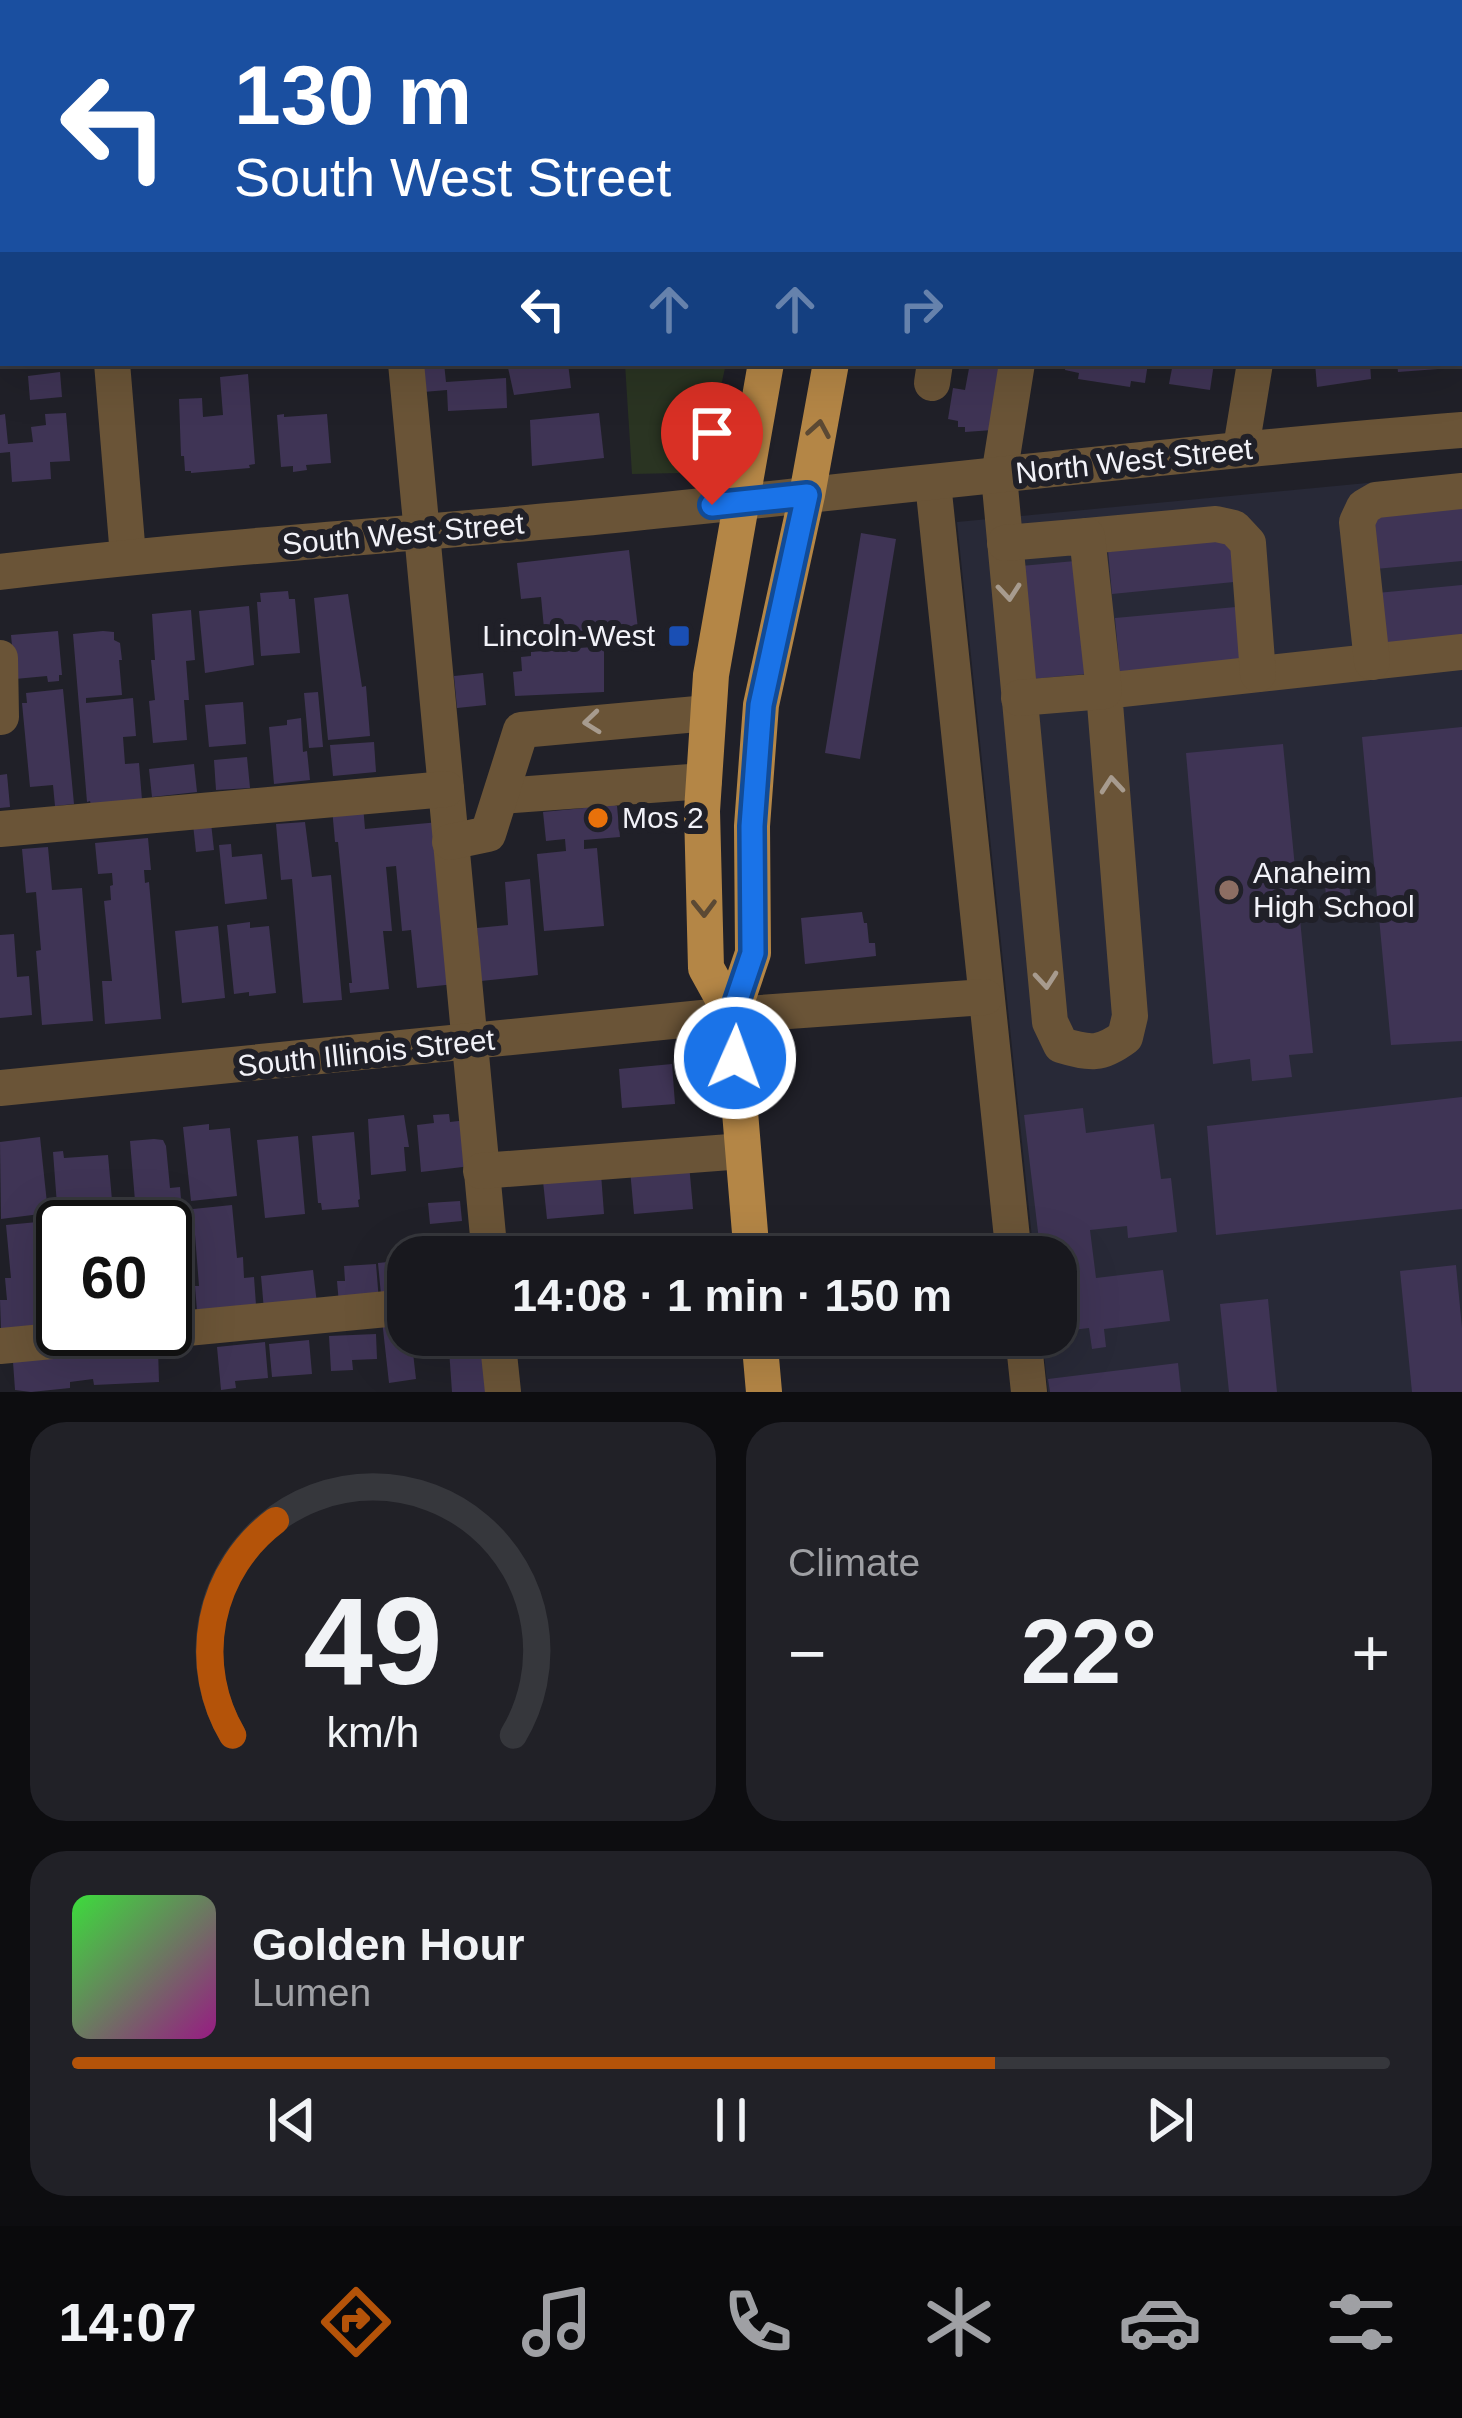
<!DOCTYPE html>
<meta charset="utf-8">
<style>
body{margin:0;font-family:Helvetica,sans-serif;background:#212127;color:#f1f3f6;height:100vh;display:flex;flex-direction:column;font-size:45px;white-space:nowrap}
*{box-sizing:border-box;margin:0}
p{font-size:39px;color:#9fa0a4}
.icon{flex:none;width:66px;height:66px;fill:none;stroke:currentColor;stroke-width:2;stroke-linecap:round;stroke-linejoin:round}
.map{position:relative;height:1392px;overflow:hidden}
.panel{display:flex;flex-direction:column;gap:30px;padding:30px;background:#0d0d10;flex:1}
.panel>*{flex:none}
.hud{position:absolute;left:0px;top:0px;width:1464px;height:366px;box-shadow:0 12px 48px #0002,0 0 0 3px #36373c;background:#1a4fa0;color:#fff;overflow:hidden}
.speed{position:absolute;left:36px;top:1200px;display:flex;gap:24px;font-size:60px;font-weight:700;text-align:center}
.speed>*{display:grid;place-content:center;width:156px;height:156px;border-radius:50%;background:#18181e;box-shadow:0 12px 48px #0002,0 0 0 3px #36373c;line-height:1}
.speed .limit{border:6px solid #111;border-radius:18px;background:#fff;color:#111}
.pin{position:absolute;display:grid;place-items:center;width:102px;height:102px;color:#fff;margin:-123px -51px;border-radius:50% 50% 50% 0;rotate:-45deg;box-shadow:0 0 12px #0007}
.pin .icon{rotate:45deg}
.me{position:absolute;width:132px;margin:-66px;rotate:2deg;stroke-linejoin:round;filter:drop-shadow(0 0 9px #0008)}
.turn{display:flex;align-items:center;gap:42px;height:252px;padding:0 36px;font-size:54px}
.turn .icon{width:156px;height:156px;stroke-width:2.5}
.turn b{display:block;font-size:84px;line-height:102px}
.lanes{display:flex;align-items:center;height:114px;padding:0 36px;background:#0003;justify-content:center;gap:60px;direction:ltr}
.lanes .off{opacity:.35}
.big{font-size:90px;font-weight:700;line-height:1.1}
.panel .tile{flex:1;display:flex;flex-direction:column;justify-content:center;gap:18px;min-width:0;padding:0 42px;border-radius:36px;background:#212127}
.panel .dial{align-items:center;gap:0}
.dial svg{height:312px;overflow:visible;fill:none;stroke:#36373c;stroke-width:7;stroke-linecap:round;text-anchor:middle}
.dial text{fill:#f1f3f6;stroke:none}
.song{display:flex;align-items:center;gap:36px}
.cover{width:144px;height:144px;border-radius:18px;background:linear-gradient(135deg,hsl(120 70% 55%),hsl(310 70% 35%))}
.played{height:12px;border-radius:6px;background:linear-gradient(90deg,#b45309 70%,#36373c 70%)}
.keys{display:flex;justify-content:space-around;direction:ltr}
.heat{display:flex;justify-content:space-between;align-items:center;font-size:66px;direction:ltr}
.panel .tiles{flex:1;display:grid;gap:30px;grid-template-columns:1fr 1fr}
.tile:last-child{grid-column:span 2}
.trip{position:absolute;left:387px;top:1236px;width:690px;height:120px;border-radius:36px;background:#18181e;box-shadow:0 12px 48px #0002,0 0 0 3px #36373c;font-weight:700;line-height:120px;text-align:center}
.tabs{display:flex;height:192px;justify-content:space-around;align-items:center;background:#0a0a0c;color:#9fa0a4}
.tabs .icon{width:84px;height:84px}
.tabs .active{color:#b45309}
.tabs b{font-size:54px;color:#f1f3f6}
.map>svg:first-child{display:block}
.built{fill:#282937}
.green{fill:#2a3422}
.building{fill:#3f3455}
.lines{fill:none;stroke-linecap:round;stroke-linejoin:round}
.minor{stroke:#6a5437;stroke-width:36}
.major{stroke:#b48646;stroke-width:36}
.oneway{stroke:#5b4934}
.oneway2{stroke:#a79b8e}
.route-casing{stroke:#114b97;stroke-width:30}
.route{stroke:#1a73e8;stroke-width:21}
.transit-dot{fill:#1a4fb4;stroke:#202028;stroke-width:4.5}
.food-dot{fill:#e8710a;stroke:#202028;stroke-width:4.5}
.education-dot{fill:#8d6e63;stroke:#202028;stroke-width:4.5}
.labels{text-anchor:middle;stroke-width:12;stroke-linejoin:round;paint-order:stroke}
.street-label{font-size:30px;fill:#f2f2f8;stroke:#202028}
.poi-label{font-size:30px;fill:#f2f2f8;stroke:#202028;text-anchor:start}
</style>
<div class="map">
<svg width="1462" height="1392" viewBox="0 0 1462 1392">
<rect width="100%" height="100%" fill="#202028"/>
<polygon class="built" points="1462,474 1462,1392 1048,1392 1042,1335 1056,1335 1056,1257 1034,1257 957,522"/>
<polygon class="green" points="625,363 726,363 711,433 679,473 632,474"/>
<g class="building">
<polygon points="420,363 444,363 446,382 506,378 507,408 448,411 447,390 423,392"/>
<polygon points="507,363 568,363 571,388 514,395"/>
<polygon points="970,363 1016,363 993,430 965,432 965,427 958,427 958,421 948,419 953,388 965,390"/>
<polygon points="1066,363 1148,363 1145,383 1131,381 1130,387 1078,379 1079,373 1065,370"/>
<polygon points="1173,363 1214,363 1210,390 1169,384"/>
<polygon points="1315,363 1370,363 1371,379 1317,387"/>
<polygon points="1397,363 1437,363 1438,369 1398,372"/>
<polygon points="60,372 62,397 30,400 28,376"/>
<polygon points="248,374 255,464 249,465 250,468 191,473 191,471 185,471 184,456 181,456 179,399 202,398 203,417 223,415 220,377"/>
<polygon points="66,413 70,461 50,462 51,479 12,482 10,452 0,453 0,415 5,414 8,444 33,442 31,427 46,425 45,414"/>
<polygon points="599,413 604,458 532,466 530,420"/>
<polygon points="284,414 284,417 327,414 331,463 306,465 307,470 293,472 293,466 281,467 277,415"/>
<polygon points="1462,506 1462,561 1375,569 1370,514"/>
<polygon points="1229,528 1234,582 1112,594 1107,539"/>
<polygon points="861,533 896,539 860,759 825,753"/>
<polygon points="629,550 638,629 545,639 541,597 521,599 517,563"/>
<polygon points="1075,561 1086,674 1032,679 1021,566"/>
<polygon points="1462,585 1462,640 1382,647 1377,593"/>
<polygon points="288,591 289,599 295,599 300,653 261,656 257,602 261,602 260,593"/>
<polygon points="348,594 362,687 366,686 370,736 328,740 314,598"/>
<polygon points="249,606 254,665 205,673 199,611"/>
<polygon points="1236,607 1241,661 1120,672 1115,618"/>
<polygon points="191,610 195,660 186,661 189,700 184,700 187,740 153,743 149,701 155,700 151,660 155,660 152,614"/>
<polygon points="58,631 62,675 59,675 59,681 48,682 47,676 15,679 11,635"/>
<polygon points="103,631 114,632 114,640 120,643 122,660 119,660 122,695 86,698 86,703 133,698 136,736 123,737 125,764 139,763 142,800 91,805 90,801 87,802 73,634"/>
<polygon points="604,646 604,692 515,696 513,672 522,671 521,657 531,656 531,652"/>
<polygon points="483,673 486,705 457,708 454,676"/>
<polygon points="63,689 74,804 55,806 53,785 30,787 22,703 27,703 26,693"/>
<polygon points="318,692 323,747 309,748 304,693"/>
<polygon points="243,702 246,744 209,747 205,705"/>
<polygon points="301,718 303,752 307,751 310,780 274,784 269,727 287,725 287,720"/>
<polygon points="1462,727 1462,1041 1391,1045 1362,737"/>
<polygon points="374,742 376,772 333,776 330,745"/>
<polygon points="1283,744 1313,1053 1289,1055 1292,1077 1252,1081 1250,1059 1213,1064 1186,753"/>
<polygon points="247,757 250,788 216,790 214,760"/>
<polygon points="194,764 197,792 152,797 149,769"/>
<polygon points="7,774 10,807 0,808 0,775"/>
<polygon points="584,803 609,803 617,806 620,837 584,840 584,849 597,848 604,926 544,931 537,854 566,851 565,839 546,841 543,812 584,808"/>
<polygon points="363,805 365,829 439,822 455,984 417,988 411,930 402,931 396,866 386,867 392,931 383,931 389,989 350,993 349,983 352,983 338,842 335,842 332,808"/>
<polygon points="305,822 312,877 331,875 342,1000 303,1003 292,879 281,880 276,824"/>
<polygon points="211,823 214,850 196,852 193,824"/>
<polygon points="148,838 151,870 144,870 145,883 149,882 161,1019 105,1024 102,981 112,981 104,901 111,900 110,886 113,885 112,873 98,874 95,843"/>
<polygon points="231,844 232,857 262,854 267,899 225,904 219,845"/>
<polygon points="48,847 52,890 82,888 93,1021 42,1025 36,951 41,950 36,892 26,893 22,849"/>
<polygon points="530,879 538,975 481,981 477,928 508,925 505,882"/>
<polygon points="1348,879 1351,898 1340,908 1326,897 1325,883"/>
<polygon points="862,912 864,923 867,923 869,943 875,943 876,956 805,964 801,918"/>
<polygon points="250,922 250,928 269,926 276,993 249,996 249,992 234,994 227,925"/>
<polygon points="218,926 225,998 182,1003 175,931"/>
<polygon points="14,934 17,977 29,976 32,1015 0,1018 0,935"/>
<polygon points="672,1064 675,1104 622,1108 619,1069"/>
<polygon points="1462,1097 1462,1209 1216,1235 1207,1126"/>
<polygon points="1083,1108 1086,1133 1154,1124 1161,1179 1171,1178 1177,1232 1128,1238 1127,1226 1090,1230 1096,1278 1163,1270 1170,1321 1104,1329 1106,1347 1092,1349 1089,1328 1056,1332 1056,1257 1041,1257 1024,1115"/>
<polygon points="449,1114 450,1122 467,1120 471,1166 421,1172 417,1125 434,1123 433,1115"/>
<polygon points="404,1115 409,1147 404,1147 406,1171 371,1175 368,1119"/>
<polygon points="209,1124 209,1130 230,1128 237,1196 191,1201 183,1127"/>
<polygon points="354,1132 360,1199 358,1200 359,1207 322,1210 321,1203 318,1203 312,1136"/>
<polygon points="298,1136 305,1214 265,1218 257,1140"/>
<polygon points="40,1137 48,1213 1,1219 0,1142"/>
<polygon points="154,1139 163,1140 166,1146 170,1188 180,1187 183,1224 159,1226 158,1211 136,1213 130,1141"/>
<polygon points="63,1151 64,1158 108,1155 112,1200 57,1205 53,1152"/>
<polygon points="689,1164 693,1209 634,1214 630,1169"/>
<polygon points="601,1174 604,1214 547,1219 543,1181"/>
<polygon points="460,1201 462,1221 430,1224 428,1203"/>
<polygon points="232,1205 237,1258 243,1257 244,1278 254,1277 256,1305 197,1311 195,1286 199,1286 193,1209"/>
<polygon points="48,1221 55,1297 59,1297 61,1323 1,1329 0,1300 7,1300 5,1278 11,1278 6,1225"/>
<polygon points="407,1260 408,1292 381,1295 378,1263"/>
<polygon points="376,1264 379,1301 339,1304 337,1281 345,1281 344,1266"/>
<polygon points="1456,1265 1462,1328 1462,1392 1412,1392 1400,1271"/>
<polygon points="188,1267 192,1308 165,1310 165,1269"/>
<polygon points="313,1270 317,1304 264,1310 261,1276"/>
<polygon points="1268,1299 1277,1392 1229,1392 1220,1304"/>
<polygon points="408,1317 408,1335 411,1335 416,1379 389,1383 382,1320"/>
<polygon points="376,1334 377,1359 352,1360 353,1370 331,1371 329,1336"/>
<polygon points="448,1335 481,1335 486,1392 452,1392"/>
<polygon points="309,1340 312,1374 272,1377 269,1344"/>
<polygon points="265,1342 268,1378 235,1381 236,1388 221,1390 217,1347"/>
<polygon points="158,1348 159,1382 94,1385 93,1379 70,1382 70,1388 31,1392 15,1390 13,1362"/>
<polygon points="1178,1363 1181,1392 1050,1392 1048,1379"/>
</g>
<g class="lines">
<g class="minor">
<polyline points="80,0 80,3"/>
<polyline points="371,0 372,3"/>
<polyline points="629,0 629,3"/>
<polyline points="1031,3 1032,0"/>
<polyline points="1075,3 1075,0"/>
<polyline points="1315,3 1315,0"/>
<polyline points="0,250 3,250"/>
<polyline points="112,363 128,556"/>
<polyline points="406,363 490,1257"/>
<path d="M1017 363 999 476 1050 1022 1061 1045C1090 1054 1101 1055 1125 1037L1130 1016 1104 691 1462 652"/>
<polyline points="932,383 935,363"/>
<polyline points="1241,448 1255,363"/>
<polyline points="933,483 1014,1257"/>
<polyline points="1087,536 1216,524 1234,528 1248,543 1258,674"/>
<polyline points="1005,543 1087,536 1104,691 1019,698"/>
<path d="M0 572C204 547 409 535 614 515 897 487 1179 453 1462 430"/>
<polyline points="0,658 1,717"/>
<polyline points="1372,662 1357,522 1364,507 1376,500 1462,491"/>
<polyline points="502,796 704,781"/>
<polyline points="0,829 446,789"/>
<polyline points="450,842 488,834 521,730 708,713"/>
<polyline points="0,1088 732,1015 985,997"/>
<polyline points="481,1171 743,1151"/>
<polyline points="497,1335 503,1392"/>
<polyline points="1023,1335 1029,1392"/>
<polyline points="0,1346 408,1307"/>
</g>
<g class="major">
<polyline points="829,3 829,0"/>
<polyline points="898,3 898,0"/>
<polyline points="732,1015 753,953 752,826 761,705 807,495 831,363"/>
<polyline points="752,1257 732,1015 706,968 702,811 711,675 766,363"/>
<polyline points="759,1335 764,1392"/>
</g>
</g>
<defs><path id="oneway-chevron" d="M-2-3.5L2.5 0L-2 3.5" fill="none" stroke-width="1.6" stroke-linecap="round" stroke-linejoin="round" transform="scale(3)"/></defs>
<g class="oneway">
<use href="#oneway-chevron" transform="translate(819 429) rotate(-80)"/>
<use href="#oneway-chevron" transform="translate(704 908) rotate(89)"/>
</g>
<g class="oneway2">
<use href="#oneway-chevron" transform="translate(1009 592) rotate(85)"/>
<use href="#oneway-chevron" transform="translate(592 722) rotate(174)"/>
<use href="#oneway-chevron" transform="translate(1112 785) rotate(-95)"/>
<use href="#oneway-chevron" transform="translate(1046 980) rotate(85)"/>
</g>
<g class="lines">
<g class="route-casing">
<polyline id="route" points="712,505 807,495 761,705 752,826 753,953 732,1015 735,1058"/>
</g>
<use href="#route" class="route"/>
</g>
<rect class="transit-dot" x="667" y="624" width="24" height="24" rx="6"/>
<circle class="food-dot" cx="598" cy="818" r="12"/>
<circle class="education-dot" cx="1229" cy="890" r="12"/>
<g class="labels">
<g class="street-label">
<text transform="translate(1134 461) rotate(-6)" y="10">North West Street</text>
<text transform="translate(403 534) rotate(-5)" y="10">South West Street</text>
<text transform="translate(366 1053) rotate(-6)" y="10">South Illinois Street</text>
</g>
<g class="poi-label">
<text x="655" y="646" text-anchor="end">Lincoln-West</text>
<text x="622" y="828">Mos 2</text>
<text x="1253" y="883">Anaheim<tspan x="1253" dy="34">High School</tspan></text>
</g>
</g>
</svg>
<div class="speed"><div class="limit">60</div></div>
<div class="pin" style="left:712px;top:505px;background:#d93025"><svg class="icon" aria-label="arrive" viewBox="0 0 24 24"><path d="M6 21V4h12l-3 4 3 4H6"/></svg></div>
<svg class="me" style="left:735px;top:1058px" viewBox="-20 -20 40 40"><circle r="17" fill="#1a73e8" stroke="#fff" stroke-width="3"/><path d="M0-11L8 9 0 5-8 9z" fill="#fff"/></svg>
<div class="trip">14:08 · 1 min · 150 m</div>
<div class="hud">
<div class="turn"><svg class="icon" aria-label="left" viewBox="0 0 24 24"><path d="M17 20v-9H6M10 6l-5 5 5 5"/></svg><div><b>130 m</b>South West Street</div></div>
<div class="lanes"><svg class="icon" aria-label="left" viewBox="0 0 24 24"><path d="M17 20v-9H6M10 6l-5 5 5 5"/></svg><svg class="icon off" aria-label="ahead" viewBox="0 0 24 24"><path d="M12 20V5M6 11l6-6 6 6"/></svg><svg class="icon off" aria-label="ahead" viewBox="0 0 24 24"><path d="M12 20V5M6 11l6-6 6 6"/></svg><svg class="icon off" aria-label="right" viewBox="0 0 24 24"><path d="M7 20v-9h11M14 6l5 5-5 5"/></svg></div>
</div>
</div>
<section class="panel">
<div class="tiles">
<div class="tile dial"><svg viewBox="0 0 100 80">
<path d="M14 69A42 42 0 1 1 86 69"/>
<path d="M14 69A42 42 0 0 1 25 14" stroke="#b45309"/>
<text x="50" y="56" font-size="32" font-weight="700">49</text>
<text x="50" y="72" font-size="11">km/h</text>
</svg></div>
<div class="tile"><p>Climate</p>
<div class="heat"><a>−</a><b class="big">22°</b><a>+</a></div>
</div>
<div class="tile">
<div class="song"><i class="cover"></i><div><b>Golden Hour</b><p>Lumen</p></div></div>
<div class="played"></div>
<div class="keys"><svg class="icon" aria-label="previous" viewBox="0 0 24 24"><path d="M18 5L8 12l10 7zM5 5v14"/></svg><svg class="icon" aria-label="pause" viewBox="0 0 24 24"><path d="M8 5v14M16 5v14"/></svg><svg class="icon" aria-label="next" viewBox="0 0 24 24"><path d="M6 5l10 7-10 7zM19 5v14"/></svg></div>
</div>
</div>
</section>
<nav class="tabs">
<b>14:07</b>
<svg class="icon active" aria-label="directions" viewBox="0 0 24 24"><path d="M12 3l9 9-9 9-9-9zM9 14v-3h6M13 9l2 2-2 2"/></svg>
<svg class="icon" aria-label="music" viewBox="0 0 24 24"><path d="M9 18V5l10-2v13"/><circle cx="6" cy="18" r="3"/><circle cx="16" cy="16" r="3"/></svg>
<svg class="icon" aria-label="phone" viewBox="0 0 24 24"><path d="M5 4h4l2 5-3 2q2 4 5 5l2-3 5 2v4C11 20 4 13 5 4z"/></svg>
<svg class="icon" aria-label="climate" viewBox="0 0 24 24"><path d="M12 3v18M4 7l16 10M4 17L20 7"/></svg>
<svg class="icon" aria-label="car" viewBox="0 0 24 24"><path d="M5 17H2v-5l4-1 3-4h7l3 4 3 1v5h-3M9 17h6M6 11h13"/><circle cx="7" cy="17" r="2"/><circle cx="17" cy="17" r="2"/></svg>
<svg class="icon" aria-label="filters" viewBox="0 0 24 24"><path d="M4 7h16M4 17h16"/><circle cx="9" cy="7" r="2"/><circle cx="15" cy="17" r="2"/></svg>
</nav>
